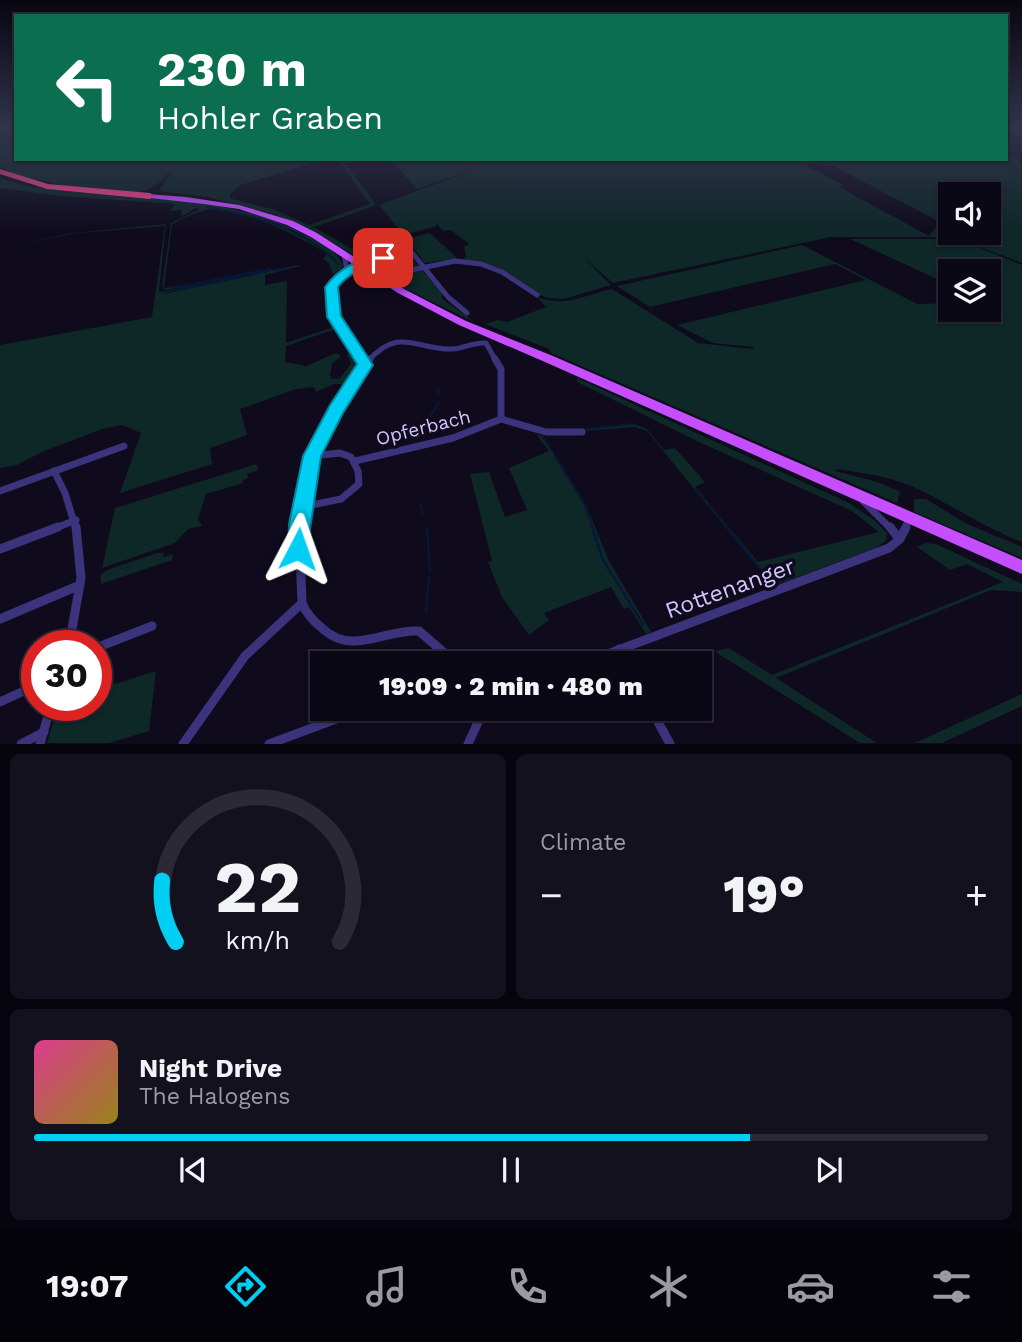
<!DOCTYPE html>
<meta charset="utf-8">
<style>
body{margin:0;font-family:"Work Sans",sans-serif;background:#14111f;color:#f1f3f6;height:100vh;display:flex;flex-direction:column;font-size:26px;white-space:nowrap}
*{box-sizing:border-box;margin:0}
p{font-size:23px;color:#9a9aa1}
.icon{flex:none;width:38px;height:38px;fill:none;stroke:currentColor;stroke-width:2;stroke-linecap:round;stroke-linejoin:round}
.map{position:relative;height:744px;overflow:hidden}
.details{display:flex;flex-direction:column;gap:10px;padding:10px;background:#06040c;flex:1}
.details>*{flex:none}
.guide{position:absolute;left:14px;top:14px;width:994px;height:147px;border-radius:0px;box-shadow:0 2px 5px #0004,0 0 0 2px #2b2935;background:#0b6e4f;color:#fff;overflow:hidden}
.fabs{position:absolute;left:938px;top:182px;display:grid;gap:14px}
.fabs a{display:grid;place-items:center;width:63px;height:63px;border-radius:0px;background:#0b0816;box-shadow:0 2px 5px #0004,0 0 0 2px #2b2935;font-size:35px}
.speed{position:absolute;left:21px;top:630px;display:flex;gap:14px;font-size:35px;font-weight:700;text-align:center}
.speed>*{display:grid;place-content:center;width:91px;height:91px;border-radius:50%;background:#0b0816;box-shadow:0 2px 5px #0004,0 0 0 2px #2b2935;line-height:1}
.speed .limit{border:10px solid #d22;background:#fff;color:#111}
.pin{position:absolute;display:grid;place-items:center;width:60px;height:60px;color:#fff;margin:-30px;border-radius:14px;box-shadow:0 4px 10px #0006}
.me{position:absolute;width:77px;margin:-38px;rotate:4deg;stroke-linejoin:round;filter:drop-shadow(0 0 5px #0008)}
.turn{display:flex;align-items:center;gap:24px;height:147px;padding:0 28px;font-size:32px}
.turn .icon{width:91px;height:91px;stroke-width:2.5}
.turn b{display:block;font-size:49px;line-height:60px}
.big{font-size:52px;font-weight:800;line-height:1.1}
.details .widget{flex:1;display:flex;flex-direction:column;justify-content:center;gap:10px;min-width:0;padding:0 24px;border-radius:10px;background:#14111f}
.details .dial{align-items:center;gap:0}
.dial svg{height:182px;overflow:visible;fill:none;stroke:#2b2935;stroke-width:7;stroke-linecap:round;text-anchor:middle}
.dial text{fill:#f1f3f6;stroke:none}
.song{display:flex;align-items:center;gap:21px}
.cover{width:84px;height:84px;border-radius:10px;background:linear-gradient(135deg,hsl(330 70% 55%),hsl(50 70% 35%))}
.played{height:7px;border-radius:4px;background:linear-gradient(90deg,#00cef2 75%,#2b2935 75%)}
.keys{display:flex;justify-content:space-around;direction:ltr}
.heat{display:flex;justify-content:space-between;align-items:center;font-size:38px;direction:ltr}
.details .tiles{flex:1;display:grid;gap:10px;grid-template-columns:1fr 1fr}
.widget:last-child{grid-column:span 2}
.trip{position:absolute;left:310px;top:651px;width:402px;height:70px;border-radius:0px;background:#0b0816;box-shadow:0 2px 5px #0004,0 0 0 2px #2b2935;font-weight:800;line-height:70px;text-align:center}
.menu{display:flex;height:112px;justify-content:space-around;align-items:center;background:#040309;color:#9a9aa1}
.menu .icon{width:49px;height:49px}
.menu .current{color:#00cef2}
.menu b{font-size:32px;color:#f1f3f6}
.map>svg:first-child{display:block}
.green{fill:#0e2727;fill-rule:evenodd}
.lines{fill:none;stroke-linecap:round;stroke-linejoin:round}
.stream-far1{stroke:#071739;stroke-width:2}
.stream{stroke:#071739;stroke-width:2.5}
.street-far2{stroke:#3b347d;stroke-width:5}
.street-far1{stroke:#3b347d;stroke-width:7}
.street{stroke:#3b347d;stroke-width:9}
.primary{fill:#c54eff;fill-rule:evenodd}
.highway{fill:#ff4293;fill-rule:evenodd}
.route{fill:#00cef2;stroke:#00869d;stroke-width:2}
.labels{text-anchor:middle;stroke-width:7;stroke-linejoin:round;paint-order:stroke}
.street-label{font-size:19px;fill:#d0c7ff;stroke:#0f0b1d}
.near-street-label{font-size:23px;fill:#d0c7ff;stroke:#0f0b1d}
</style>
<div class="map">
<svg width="1022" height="744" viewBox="0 0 1022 744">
<rect width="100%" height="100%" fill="#0f0b1d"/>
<g class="green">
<path d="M0 129H16V159H326L240 185 230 194V198L275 210 309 225 370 204 338 159H342L375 203 374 206 314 227 357 252 396 237 419 266 403 269 382 257 359 259 316 232 276 215 208 197 159 191 171 173C160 176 156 188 144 191 122 198 19 180 0 167Z"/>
<path d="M1006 156 1017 157 1022 166V263L953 237H831L613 283 583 257 611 285 564 299 549 298 536 294 499 268 463 261 466 256 464 247 469 244 451 230 443 231 436 223 437 226 404 235 379 205 476 169 417 189 390 159H1006ZM804 164 833 166 940 222 929 236 839 187 843 185ZM950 194H989V233H950Z"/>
<path d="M0 178C28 189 64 191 95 193 168 199 242 201 308 236 321 242 340 252 343 267L333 275 329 263 323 259 327 254C302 237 242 208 212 209 201 210 180 219 172 225L164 288 269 270 165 290 162 286 171 223 200 209 196 208 181 217 182 210 170 211 175 204 60 196 0 188Z"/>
<polygon points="166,224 159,292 298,265 300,266 265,275 265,285 287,281 286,343 331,328 332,324 326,307 329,307 330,316 338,328 286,346 285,362 306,366 336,353 341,356 332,364 330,375 332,379 339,379 351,364 347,355 353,350 357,368 349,374 344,384 334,384 316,392 314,387 296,389 240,409 247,435 210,448 212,464 120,493 141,433 122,425 102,429 44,451 17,465 0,468 0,345 152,317 165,226 77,233 0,248 73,233"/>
<polygon points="430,233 456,257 456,259 425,263 406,239"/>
<path d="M850 239H958L1022 265V542C983 527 949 503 911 486 888 476 862 473 837 469L835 471 881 483 900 492 897 503 551 353 549 349 485 324 498 320 507 322 546 307 537 297C569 308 582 295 612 289L698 343 752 349 754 347 713 343 677 325 866 280 835 264 650 307 617 286 802 245 917 304 950 303V310H989V271H950V285Z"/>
<polygon points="378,259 401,272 423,271 442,293 442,299 476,323 404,288 370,268 369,264"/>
<polygon points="577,378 849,503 874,520 887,533 886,541 876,548 773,586 647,431 635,427 582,431 579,429 634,424 647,429 664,450 675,448 705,482 695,487 758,562 879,532 852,511 699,442 577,382"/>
<polygon points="536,434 543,436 586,505 609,561 651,632 646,634 629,607 624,609 611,587 544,613 549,620 529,635 502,597 488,562 492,561 470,474 489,472 505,517 527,510 509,468 549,451"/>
<polygon points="257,464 258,470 247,474 248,478 243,480 243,483 206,494 198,519 202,526 188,529 175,543 102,568 115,508"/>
<polygon points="914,499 926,499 967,524 1022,547 1022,558 914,512"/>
<polygon points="926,543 936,544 1022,584 1022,592 991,590 776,678 877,743 860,743 714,651 729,648 772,675 1003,582 967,564 950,570 917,547"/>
<polygon points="157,553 163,553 164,557 173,554 172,560 101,584 101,575 107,570"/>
<polygon points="156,671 149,731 109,743 47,743 58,705 96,705 96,690"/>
<polygon points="1022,694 1022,706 942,743 915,743"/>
</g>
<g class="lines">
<g class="stream-far1">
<polyline points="157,185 166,176"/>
<path d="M207 207C255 216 304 227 338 264"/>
<polyline points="275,270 284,268"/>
<polyline points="172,288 270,269"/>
<polyline points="326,292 327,301"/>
<polyline points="164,293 269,271"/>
<polyline points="328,307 332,321"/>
<polyline points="333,323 336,326"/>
<polyline points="438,387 439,394"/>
<polyline points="583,429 633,424"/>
<polyline points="419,435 439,402"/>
<polyline points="543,438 553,452"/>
<polyline points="555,456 585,505 593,529"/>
<polyline points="696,489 705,500"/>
<polyline points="420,504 423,515"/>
<polyline points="709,505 728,529"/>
</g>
<g class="stream">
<polyline points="592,527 603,560 643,624"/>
<polyline points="727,527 769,580"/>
<polyline points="427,529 430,571"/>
<polyline points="426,612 429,578"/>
</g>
<g class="street-far2">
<polyline points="401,239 448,297 467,313"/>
<polyline points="344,254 347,271"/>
<polyline points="341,275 331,288 332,313 363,361"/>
<polyline points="339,277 377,258 407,271 455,261 481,264 502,272 537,295"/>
<path d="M368 361C401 325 417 351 453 349 464 348 474 342 486 343L496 361"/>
</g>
<g class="street-far1">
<polyline points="362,359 365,364"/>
<polyline points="501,419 546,432 582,432"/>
<polyline points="355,461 453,438 501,419 501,369 495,359"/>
<polyline points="54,471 65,493 76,529"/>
<polyline points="0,491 124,446"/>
<polyline points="863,501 891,529"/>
<polyline points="302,507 341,499 359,484 358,471 351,457 340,453 312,456"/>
<polyline points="53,529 76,520"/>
<path d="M299 529C304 468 329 405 370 359"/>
<polyline points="906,529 908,518"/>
</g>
<g class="street">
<path d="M299 527 302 603C306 613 314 622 323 629 352 656 385 629 419 631L456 663"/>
<polyline points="890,527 897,536"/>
<polyline points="0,549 58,527"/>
<polyline points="0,619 80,585"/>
<polyline points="69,646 81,578 76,527"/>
<polyline points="96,648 152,626"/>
<polyline points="619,649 626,663"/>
<polyline points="584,663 889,548 900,539 906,527"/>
<polyline points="0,702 37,685"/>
<polyline points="651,709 670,744"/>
<polyline points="21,744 44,732"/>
<polyline points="40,744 51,705"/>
<polyline points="183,744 245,656 302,603"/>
<polyline points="269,744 363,709"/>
<polyline points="468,744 484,709"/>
</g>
<polygon class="primary" points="147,194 186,197 239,205 293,221 317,233 404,289 466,321 553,356 1022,560 1022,574 545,362 459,325 398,293 311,237 287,225 239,209 204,204 150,198 146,196"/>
<polygon class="highway" points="0,169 48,184 150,193 154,196 150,199 47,189 0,174"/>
</g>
<linearGradient id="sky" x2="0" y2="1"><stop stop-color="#080610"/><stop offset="0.55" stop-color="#31344c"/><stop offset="1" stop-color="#31344c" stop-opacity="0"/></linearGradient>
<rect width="1022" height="233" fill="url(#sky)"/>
<path class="route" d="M383 255 387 256V261C370 265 349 272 338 287L341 316 373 365 343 413 321 456 306 556 298 559 291 556 288 549 289 524 303 456 330 405 357 364 327 317 325 287C338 269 360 257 383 255Z"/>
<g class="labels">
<g class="street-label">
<text transform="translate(423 427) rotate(-14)" y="7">Opferbach</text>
</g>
<g class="near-street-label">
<text transform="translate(730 588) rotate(-20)" y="8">Rottenanger</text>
</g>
</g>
</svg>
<div class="fabs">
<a><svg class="icon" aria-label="sound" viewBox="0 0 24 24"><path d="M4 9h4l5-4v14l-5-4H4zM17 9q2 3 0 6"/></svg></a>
<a><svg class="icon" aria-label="layers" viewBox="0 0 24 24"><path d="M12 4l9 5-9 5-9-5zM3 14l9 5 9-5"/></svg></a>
</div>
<div class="speed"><div class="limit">30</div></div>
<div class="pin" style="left:383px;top:258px;background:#d93025"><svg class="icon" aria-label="arrive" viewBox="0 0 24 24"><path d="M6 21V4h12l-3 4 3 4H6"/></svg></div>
<svg class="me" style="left:298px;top:549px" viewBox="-20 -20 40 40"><path d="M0-17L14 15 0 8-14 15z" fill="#00cef2" stroke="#fff" stroke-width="4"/></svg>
<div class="trip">19:09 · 2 min · 480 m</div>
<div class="guide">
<div class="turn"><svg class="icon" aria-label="left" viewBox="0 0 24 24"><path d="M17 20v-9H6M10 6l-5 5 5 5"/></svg><div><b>230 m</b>Hohler Graben</div></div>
</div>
</div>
<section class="details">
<div class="tiles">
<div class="widget dial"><svg viewBox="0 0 100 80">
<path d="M14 69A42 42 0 1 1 86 69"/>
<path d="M14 69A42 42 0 0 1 8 42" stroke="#00cef2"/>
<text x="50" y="56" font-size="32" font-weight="700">22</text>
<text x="50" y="72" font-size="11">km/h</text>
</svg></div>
<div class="widget"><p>Climate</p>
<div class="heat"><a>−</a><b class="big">19°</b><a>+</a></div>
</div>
<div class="widget">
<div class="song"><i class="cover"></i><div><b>Night Drive</b><p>The Halogens</p></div></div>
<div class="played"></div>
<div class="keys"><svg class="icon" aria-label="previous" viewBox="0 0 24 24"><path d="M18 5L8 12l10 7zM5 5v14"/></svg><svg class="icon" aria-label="pause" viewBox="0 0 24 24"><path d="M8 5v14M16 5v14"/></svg><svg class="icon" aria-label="next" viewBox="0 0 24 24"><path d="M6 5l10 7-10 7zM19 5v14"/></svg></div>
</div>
</div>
</section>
<nav class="menu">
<b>19:07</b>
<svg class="icon current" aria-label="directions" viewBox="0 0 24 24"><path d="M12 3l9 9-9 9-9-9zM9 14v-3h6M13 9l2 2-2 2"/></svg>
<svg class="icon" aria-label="music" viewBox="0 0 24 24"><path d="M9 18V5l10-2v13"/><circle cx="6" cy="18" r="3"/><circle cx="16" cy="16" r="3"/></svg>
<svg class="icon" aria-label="phone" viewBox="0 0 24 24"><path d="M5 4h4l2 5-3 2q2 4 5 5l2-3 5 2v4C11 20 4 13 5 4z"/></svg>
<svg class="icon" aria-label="climate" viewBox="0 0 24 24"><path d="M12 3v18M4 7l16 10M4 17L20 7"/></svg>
<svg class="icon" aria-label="car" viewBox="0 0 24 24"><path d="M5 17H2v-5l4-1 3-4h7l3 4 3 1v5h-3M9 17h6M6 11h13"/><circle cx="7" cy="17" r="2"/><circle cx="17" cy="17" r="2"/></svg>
<svg class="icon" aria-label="filters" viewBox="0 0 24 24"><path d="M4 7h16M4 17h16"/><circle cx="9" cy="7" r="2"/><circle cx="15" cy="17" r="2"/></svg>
</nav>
